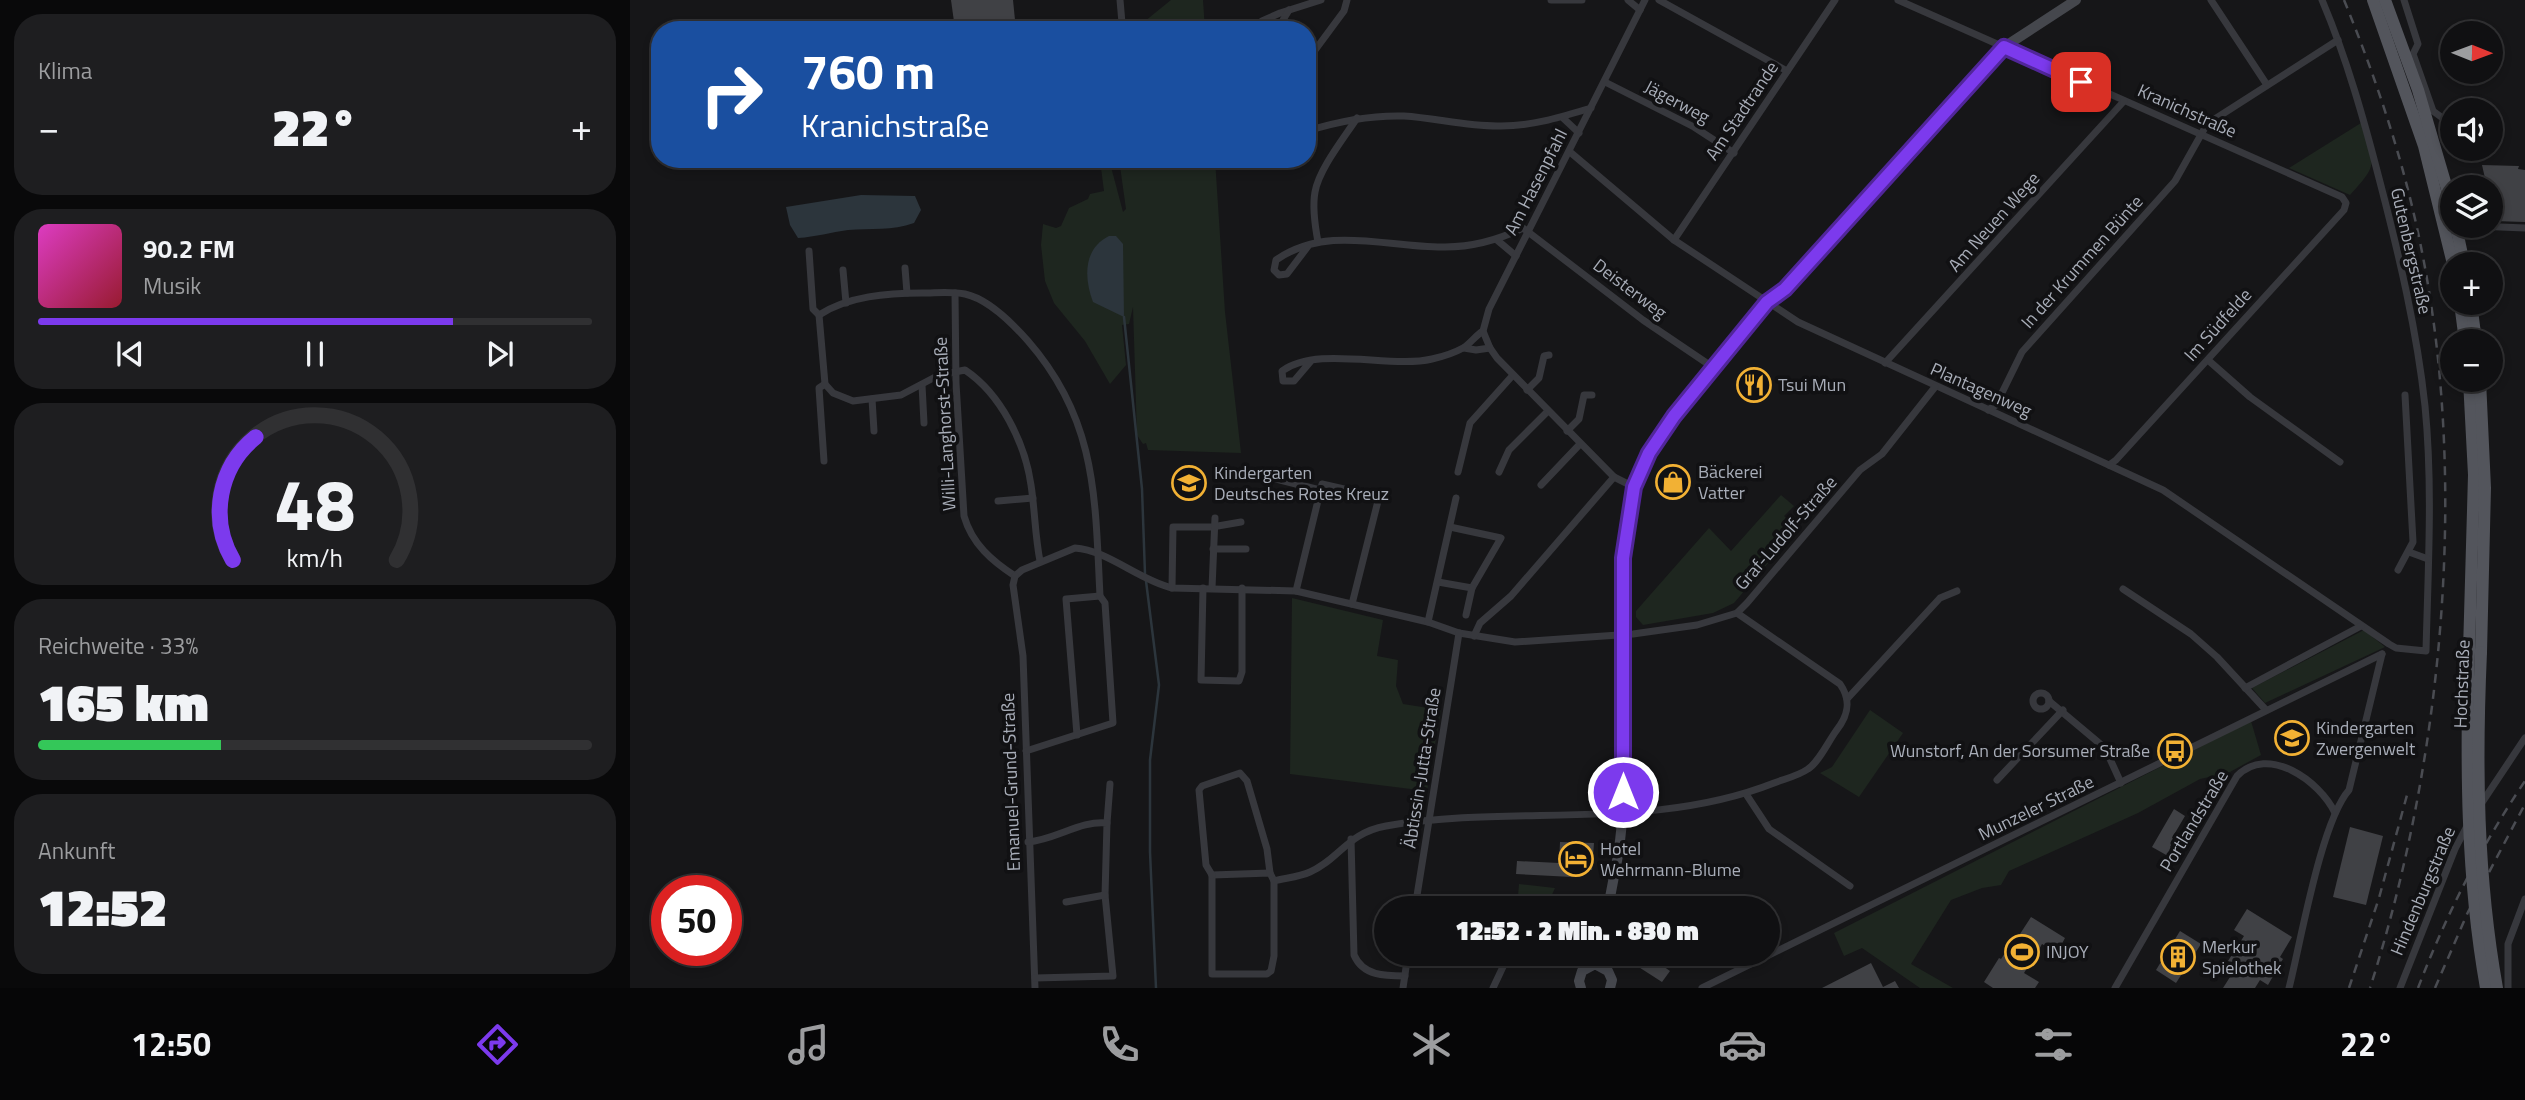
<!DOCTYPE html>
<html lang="de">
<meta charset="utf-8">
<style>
body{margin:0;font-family:"Titillium Web",sans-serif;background:#1e1e20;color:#f1f3f6;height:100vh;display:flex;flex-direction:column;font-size:26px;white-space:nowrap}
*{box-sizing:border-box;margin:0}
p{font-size:23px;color:#9c9d9f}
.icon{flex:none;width:38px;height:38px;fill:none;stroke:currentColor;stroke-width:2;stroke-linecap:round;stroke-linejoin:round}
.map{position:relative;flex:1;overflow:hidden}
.drawer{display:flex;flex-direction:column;gap:14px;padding:14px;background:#09090a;width:630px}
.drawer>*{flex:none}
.guide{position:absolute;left:21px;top:21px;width:665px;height:147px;border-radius:28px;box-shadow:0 4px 10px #0003,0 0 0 2px #303032;background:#1a4fa0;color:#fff;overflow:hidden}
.needle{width:46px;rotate:91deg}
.fabs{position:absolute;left:1810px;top:21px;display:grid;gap:14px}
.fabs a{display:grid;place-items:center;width:63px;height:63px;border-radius:50%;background:#101012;box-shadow:0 4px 10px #0003,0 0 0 2px #303032;font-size:35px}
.speed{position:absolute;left:21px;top:875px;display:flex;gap:14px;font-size:35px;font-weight:700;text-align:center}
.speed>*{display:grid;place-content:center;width:91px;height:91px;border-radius:50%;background:#101012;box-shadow:0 4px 10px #0003,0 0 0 2px #303032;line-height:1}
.speed .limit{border:10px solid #d22;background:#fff;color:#111}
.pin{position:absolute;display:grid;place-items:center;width:60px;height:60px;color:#fff;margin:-30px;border-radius:14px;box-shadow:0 4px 10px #0006}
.me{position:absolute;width:77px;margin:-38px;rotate:0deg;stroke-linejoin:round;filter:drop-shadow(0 0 5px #0008)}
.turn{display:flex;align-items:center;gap:24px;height:147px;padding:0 35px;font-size:32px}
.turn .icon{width:91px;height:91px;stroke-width:2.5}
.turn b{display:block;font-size:49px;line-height:60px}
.big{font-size:52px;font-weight:800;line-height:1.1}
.drawer .widget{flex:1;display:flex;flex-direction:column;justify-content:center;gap:10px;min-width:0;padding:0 24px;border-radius:28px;background:#1e1e20}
.drawer .dial{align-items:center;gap:0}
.dial svg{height:182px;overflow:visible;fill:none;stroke:#303032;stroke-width:7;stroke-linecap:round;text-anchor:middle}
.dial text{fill:#f1f3f6;stroke:none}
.song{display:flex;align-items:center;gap:21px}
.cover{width:84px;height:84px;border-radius:10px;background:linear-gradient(135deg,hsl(310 70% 55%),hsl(350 70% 35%))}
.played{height:7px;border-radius:4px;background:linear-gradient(90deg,#7c3aed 75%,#303032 75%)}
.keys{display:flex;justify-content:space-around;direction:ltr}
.heat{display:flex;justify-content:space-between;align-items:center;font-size:38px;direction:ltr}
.charge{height:10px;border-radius:5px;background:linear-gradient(90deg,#34c759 33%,#303032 0)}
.trip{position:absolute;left:744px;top:896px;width:406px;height:70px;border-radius:35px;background:#101012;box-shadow:0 4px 10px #0003,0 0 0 2px #303032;font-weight:800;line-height:70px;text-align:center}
.tab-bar{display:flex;height:112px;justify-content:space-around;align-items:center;background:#060607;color:#9c9d9f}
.tab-bar .icon{width:49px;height:49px}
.tab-bar .selected{color:#7c3aed}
.tab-bar b{font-size:32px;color:#f1f3f6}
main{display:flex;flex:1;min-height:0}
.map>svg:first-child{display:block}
.green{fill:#1e261f}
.water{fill:#2c353c}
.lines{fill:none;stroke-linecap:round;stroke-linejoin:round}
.stream{stroke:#2c353c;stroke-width:2.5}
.building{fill:#404145}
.street{stroke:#37383d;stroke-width:7}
.secondary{stroke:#45474d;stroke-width:10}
.primary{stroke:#53555c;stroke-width:12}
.rail{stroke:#4a4c52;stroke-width:2.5;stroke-dasharray:9 7;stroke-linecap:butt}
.primary-bridge{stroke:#53555c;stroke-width:12}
.route-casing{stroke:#51269a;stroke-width:18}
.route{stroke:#7c3aed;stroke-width:12}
.labels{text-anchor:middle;stroke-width:7;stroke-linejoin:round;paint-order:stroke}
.street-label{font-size:18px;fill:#a8adb8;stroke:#111113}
.poi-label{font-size:18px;fill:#a8adb8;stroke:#111113;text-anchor:start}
</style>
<main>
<section class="drawer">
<div class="widget"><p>Klima</p>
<div class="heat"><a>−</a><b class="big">22°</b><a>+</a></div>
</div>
<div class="widget">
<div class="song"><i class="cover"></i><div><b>90.2 FM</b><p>Musik</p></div></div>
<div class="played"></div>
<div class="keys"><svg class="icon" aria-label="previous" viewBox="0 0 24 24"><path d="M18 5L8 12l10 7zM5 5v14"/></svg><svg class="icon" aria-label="pause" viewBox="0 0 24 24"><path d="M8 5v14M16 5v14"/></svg><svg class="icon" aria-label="next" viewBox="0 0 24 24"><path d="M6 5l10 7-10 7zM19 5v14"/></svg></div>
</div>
<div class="widget dial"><svg viewBox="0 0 100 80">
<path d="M14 69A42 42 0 1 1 86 69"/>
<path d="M14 69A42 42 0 0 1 24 15" stroke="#7c3aed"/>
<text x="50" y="56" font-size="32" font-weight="700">48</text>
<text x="50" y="72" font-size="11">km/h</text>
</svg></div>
<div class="widget"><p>Reichweite · 33%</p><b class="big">165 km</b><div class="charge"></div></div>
<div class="widget"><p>Ankunft</p><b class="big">12:52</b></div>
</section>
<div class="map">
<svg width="1895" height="988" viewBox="0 0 1895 988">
<rect width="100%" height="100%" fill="#161618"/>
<g class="green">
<polygon points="541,0 573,0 575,30 504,30"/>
<path d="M1731 123C1743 164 1751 162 1720 195L1659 168Z"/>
<polygon points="489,159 585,159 595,312 611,453 518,450 516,443 513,444 507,435 503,307 499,324 492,325 496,365 480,384 455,341 424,303 415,281 411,245 413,224 426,228 431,226 439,208 458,199 460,194 474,191 471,168 480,163 493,212 496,209"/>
<polygon points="1151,495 1164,506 1154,516 1168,528 1104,603 1083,613 1013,625 1006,617 1006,611 1079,528 1101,551"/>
<polygon points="662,598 753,620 747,656 768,660 766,686 773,704 811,710 797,791 660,774"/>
<polygon points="1734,630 1755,647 1635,703 1622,688"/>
<polygon points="1240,710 1273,733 1229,797 1190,773 1202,767"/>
<polygon points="1621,721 1631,755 1598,773 1570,779 1508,813 1379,871 1371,885 1352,888 1321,900 1281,964 1323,988 1290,988 1232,948 1214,956 1204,933"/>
<polygon points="889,884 925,888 916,908 887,908"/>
</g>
<g class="water">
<path d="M231 195 285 196 291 210 284 223C262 231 241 228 218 230 201 232 186 237 168 238L160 225 156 207Z"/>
<path d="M479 236H486L493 244 494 317 463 302C454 278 453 249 479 236Z"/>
</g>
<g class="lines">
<g class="stream">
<polyline points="494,317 512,489 515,574"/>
<polyline points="516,581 529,685 520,760 520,852 526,988"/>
</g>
</g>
<g class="building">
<polygon points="321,0 383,0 386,30 325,29"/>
<polygon points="1852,165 1889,166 1888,169 1895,170 1895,222 1864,221 1860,187 1857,187"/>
<polygon points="1544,809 1555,816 1542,838 1544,839 1540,847 1542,849 1538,856 1522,847"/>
<polygon points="1720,827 1753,836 1736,905 1703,897"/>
<polygon points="930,842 964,843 962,870 952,869 951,873 943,873 942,877 886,874 887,861 929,863"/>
<polygon points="1617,909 1662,937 1650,957 1653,959 1638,985 1630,980 1625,988 1593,988 1607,966 1598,961 1614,936 1604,930"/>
<polygon points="1401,917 1435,938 1427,953 1412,944 1407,953 1408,960 1399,965 1394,973 1409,982 1405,988 1363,988 1354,982 1369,958 1371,959 1377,950 1379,951"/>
<polygon points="1550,931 1571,944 1546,983 1526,970"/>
<polygon points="1011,954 1016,954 1040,971 1032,982 1004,964"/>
<polygon points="1241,963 1253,987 1265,981 1269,988 1192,988"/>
</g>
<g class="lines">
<g class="street">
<polyline points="490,0 492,23"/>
<polyline points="921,0 952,0"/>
<polyline points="998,0 1010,10"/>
<polyline points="1029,0 1157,71"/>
<polyline points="1268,0 1712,197 1716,203 1714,210 1486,460 1479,465"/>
<polyline points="1581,0 1637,85"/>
<polyline points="1774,0 1788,44 1783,54 1803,111 1822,125"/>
<polyline points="629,30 632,21 650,13 691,0"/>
<polyline points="647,30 659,10"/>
<polyline points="677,61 714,11 717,0"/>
<polyline points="975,82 1064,127 1104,153"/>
<polyline points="933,118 949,133"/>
<path d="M677 131C709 121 740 115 774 116 806 118 839 127 871 126 903 126 931 117 961 108"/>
<path d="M940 152 1044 240 1168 322 1533 490 1759 644 1766 648 1796 651C1798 570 1803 487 1795 406 1787 331 1769 255 1750 182 1734 120 1717 59 1692 0"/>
<polyline points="646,159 647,159"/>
<polyline points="1846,226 1895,228"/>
<polyline points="867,240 886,256"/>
<polyline points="1044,240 1205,0"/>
<path d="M688 242C685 226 682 208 685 192 689 169 714 138 727 118"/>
<path d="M679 245 657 274 649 275 644 270 646 260C698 224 757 248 815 247 843 247 868 240 893 228L1013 320 1084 368"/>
<polyline points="179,251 183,309 189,315"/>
<polyline points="275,268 277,293"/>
<polyline points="213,270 216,303"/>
<path d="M325 293 326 383 334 516C342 544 362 561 385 576"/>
<polyline points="834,348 846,350 860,348"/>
<polyline points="1578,360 1620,397 1710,462"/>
<path d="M681 361 664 381H653L652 371C688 345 760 369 802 359 811 357 824 353 833 348 840 344 845 336 853 331"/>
<polyline points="1255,363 1494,101"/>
<polyline points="292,385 294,423"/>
<polyline points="897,390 909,378 914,356 919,355"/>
<polyline points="242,399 244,431"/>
<polyline points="1358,410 1366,405 1392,352 1545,181 1577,124 1708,40"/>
<polyline points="937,431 949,419 954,395 962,395"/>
<polyline points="194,461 189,388 195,384"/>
<polyline points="828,472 840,423 883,375"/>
<polyline points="869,472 879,450 918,411"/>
<polyline points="646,479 690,490"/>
<polyline points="911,485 950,444"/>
<polyline points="1004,487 984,477 867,358 860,348 853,331 859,309 1015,0"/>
<polyline points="368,501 403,498"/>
<polyline points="583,549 616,549"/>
<polyline points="1779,552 1798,559"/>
<polyline points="1768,570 1783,542 1775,395"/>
<path d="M385 576 392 570 445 548C477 550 509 580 542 588L666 591 798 622 829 633 885 642 1003 634 1067 625 1107 613 1117 603 1230 470 1252 454 1305 387"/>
<polyline points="385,576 383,585 393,656 405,988"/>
<polyline points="808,582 842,588 871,538 820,527"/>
<polyline points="542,588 543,527 582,527 611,522"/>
<polyline points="573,588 571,680 609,681 612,672 612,588"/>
<polyline points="582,588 585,518"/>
<polyline points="1493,589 1561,634 1587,657 1636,710"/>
<polyline points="666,591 692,484 749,497 722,604"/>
<polyline points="836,615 842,588"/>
<polyline points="798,622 826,498"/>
<polyline points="844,636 850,623 881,596 984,477"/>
<polyline points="1615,688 1731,626"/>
<circle cx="1411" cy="701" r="8"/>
<polyline points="1217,699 1310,598 1327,591"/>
<polyline points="1419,701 1475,748 1491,783"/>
<polyline points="447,735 436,599 470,596"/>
<path d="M396 751 483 723 475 603 470 596C465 497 467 420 398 341 383 324 358 299 335 294 321 291 306 293 292 293 258 293 218 296 189 315L195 384 203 393 223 401 271 395 309 375 335 370C371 394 395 443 401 485 405 511 405 536 410 561"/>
<polyline points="1367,780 1433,710"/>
<polyline points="1116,794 1139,829 1220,886"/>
<polyline points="1851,804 1895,738"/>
<polyline points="477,823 480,784"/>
<path d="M721 839 724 955C733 976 755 976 775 976"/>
<path d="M398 842C425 840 451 820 477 823L475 895 483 976 405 978"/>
<path d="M582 875 640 873 644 881C655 878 669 877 680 872 710 859 717 833 756 826 884 804 1020 832 1144 783 1154 779 1168 776 1178 769 1189 762 1198 742 1206 731 1218 716 1222 701 1210 684L1107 613"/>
<polyline points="582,875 582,974 637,974 641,971 644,956 644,881"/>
<polyline points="582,875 576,865 569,790 572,786 610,773 617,781 637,849 640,873"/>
<polyline points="436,902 475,895"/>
<polyline points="785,908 829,633"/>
<polyline points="773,988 778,954"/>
<polyline points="863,988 879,954"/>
<polyline points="1072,988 1752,654"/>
<path d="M1485 988 1607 776C1638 744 1690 781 1705 813"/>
<path d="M1659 988C1671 941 1691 822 1719 790L1752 654"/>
<polyline points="1770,988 1825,849 1837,826"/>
<polyline points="1878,988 1878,944 1895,899"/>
</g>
<g class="secondary">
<polyline points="978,908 989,850 993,813 993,558 1004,487 1019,453 1044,416 1137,302 1155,289 1360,61 1374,47 1446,0"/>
<polyline points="951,988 949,981 952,971 965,964 978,971 982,980 980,988"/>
</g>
<g class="primary">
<polyline points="1743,0 1794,146 1823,264"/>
<polyline points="1755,0 1788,90 1822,206"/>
<polyline points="1826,226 1834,264"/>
<polyline points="1830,303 1835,341"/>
<polyline points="1841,303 1846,341"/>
<polyline points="1839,380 1844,475 1839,651"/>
<polyline points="1850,380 1855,488 1851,652"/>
</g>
<g class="rail">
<path d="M1714 0C1748 83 1776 168 1793 257 1838 490 1812 763 1740 988"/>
<polyline points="1719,988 1749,898 1777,795"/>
<path d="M1788 988C1816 915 1851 846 1895 781"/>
<polyline points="1805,988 1838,912 1895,804"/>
</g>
<g class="primary-bridge">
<path d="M1839 651C1836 764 1836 876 1856 988"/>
<path d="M1851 652C1846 765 1847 876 1867 988"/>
</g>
</g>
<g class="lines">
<g class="route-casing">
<polyline id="route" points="993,792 993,558 1004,487 1019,453 1044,416 1137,302 1155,289 1374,47 1451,82"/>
</g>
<use href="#route" class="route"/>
</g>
<defs>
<g id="restaurant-ring" transform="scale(1.75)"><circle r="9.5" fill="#111113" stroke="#f2b134" stroke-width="1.5"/><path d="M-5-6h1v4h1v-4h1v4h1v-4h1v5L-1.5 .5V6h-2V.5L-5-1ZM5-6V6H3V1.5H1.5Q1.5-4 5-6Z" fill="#f2b134"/></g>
<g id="shop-ring" transform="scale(1.75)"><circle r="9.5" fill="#111113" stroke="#f2b134" stroke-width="1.5"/><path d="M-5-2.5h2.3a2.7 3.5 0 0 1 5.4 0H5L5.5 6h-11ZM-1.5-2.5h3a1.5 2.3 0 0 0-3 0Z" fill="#f2b134"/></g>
<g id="school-ring" transform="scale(1.75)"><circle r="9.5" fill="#111113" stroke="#f2b134" stroke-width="1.5"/><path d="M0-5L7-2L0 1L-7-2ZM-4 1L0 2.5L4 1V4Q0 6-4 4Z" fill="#f2b134"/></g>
<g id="bus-ring" transform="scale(1.75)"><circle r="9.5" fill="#111113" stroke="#f2b134" stroke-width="1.5"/><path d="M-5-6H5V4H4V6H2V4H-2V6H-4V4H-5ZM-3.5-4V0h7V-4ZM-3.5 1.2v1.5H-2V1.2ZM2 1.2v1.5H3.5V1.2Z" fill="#f2b134"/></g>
<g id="hotel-ring" transform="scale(1.75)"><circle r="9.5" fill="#111113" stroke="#f2b134" stroke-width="1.5"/><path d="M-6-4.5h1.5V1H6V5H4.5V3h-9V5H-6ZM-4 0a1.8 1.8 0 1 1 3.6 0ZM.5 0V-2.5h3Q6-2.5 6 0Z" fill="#f2b134"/></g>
<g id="stadium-ring" transform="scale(1.75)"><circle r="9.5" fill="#111113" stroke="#f2b134" stroke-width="1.5"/><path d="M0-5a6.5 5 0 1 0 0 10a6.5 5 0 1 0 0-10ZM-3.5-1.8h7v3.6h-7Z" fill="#f2b134"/></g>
<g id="building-ring" transform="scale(1.75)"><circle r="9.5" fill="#111113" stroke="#f2b134" stroke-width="1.5"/><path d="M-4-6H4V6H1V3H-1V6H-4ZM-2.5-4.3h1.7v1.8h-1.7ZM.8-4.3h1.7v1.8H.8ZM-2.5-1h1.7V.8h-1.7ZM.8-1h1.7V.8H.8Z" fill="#f2b134"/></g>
</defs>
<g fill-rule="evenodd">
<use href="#restaurant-ring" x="1124" y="385"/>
<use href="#shop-ring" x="1043" y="482"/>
<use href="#school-ring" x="559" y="483"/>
<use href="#school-ring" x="1662" y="738"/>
<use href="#bus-ring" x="1545" y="751"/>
<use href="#hotel-ring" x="946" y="859"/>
<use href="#stadium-ring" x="1392" y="952"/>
<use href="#building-ring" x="1548" y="957"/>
</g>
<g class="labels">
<g class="street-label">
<text transform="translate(1047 102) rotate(28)" y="6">Jägerweg</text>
<text transform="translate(1112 111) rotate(-56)" y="6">Am Stadtrande</text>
<text transform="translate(1557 111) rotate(24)" y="6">Kranichstraße</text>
<text transform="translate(906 182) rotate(-63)" y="6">Am Hasenpfahl</text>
<text transform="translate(1364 222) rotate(-48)" y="6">Am Neuen Wege</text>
<text transform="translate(1781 251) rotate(77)" y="6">Gutenbergstraße</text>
<text transform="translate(1452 262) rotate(-48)" y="6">In der Krummen Bünte</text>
<text transform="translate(1000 289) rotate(37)" y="6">Deisterweg</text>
<text transform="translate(1588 325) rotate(-48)" y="6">Im Südfelde</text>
<text transform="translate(1351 390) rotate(24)" y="6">Plantagenweg</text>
<text transform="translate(315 424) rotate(-93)" y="6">Willi-Langhorst-Straße</text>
<text transform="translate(1156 533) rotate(-49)" y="6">Graf-Ludolf-Straße</text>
<text transform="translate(1832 684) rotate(-88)" y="6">Hochstraße</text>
<text transform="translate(792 768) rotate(-81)" y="6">Äbtissin-Jutta-Straße</text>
<text transform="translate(381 782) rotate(-92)" y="6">Emanuel-Grund-Straße</text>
<text transform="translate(1406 808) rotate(-26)" y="6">Munzeler Straße</text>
<text transform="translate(1564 821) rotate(-59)" y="6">Portlandstraße</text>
<text transform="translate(1793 891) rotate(-67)" y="6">Hindenburgstraße</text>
</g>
<g class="poi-label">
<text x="1148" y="391">Tsui Mun</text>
<text x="1068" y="478">Bäckerei<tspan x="1068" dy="21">Vatter</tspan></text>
<text x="584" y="479">Kindergarten<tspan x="584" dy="21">Deutsches Rotes Kreuz</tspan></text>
<text x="1686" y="734">Kindergarten<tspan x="1686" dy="21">Zwergenwelt</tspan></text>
<text x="1520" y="757" text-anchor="end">Wunstorf, An der Sorsumer Straße</text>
<text x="970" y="855">Hotel<tspan x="970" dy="21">Wehrmann-Blume</tspan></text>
<text x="1572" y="953">Merkur<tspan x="1572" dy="21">Spielothek</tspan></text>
<text x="1416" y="958">INJOY</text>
</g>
</g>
</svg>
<div class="fabs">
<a><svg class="needle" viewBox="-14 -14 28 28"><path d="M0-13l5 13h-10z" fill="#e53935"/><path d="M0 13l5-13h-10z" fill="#9c9d9f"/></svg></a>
<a><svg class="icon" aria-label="sound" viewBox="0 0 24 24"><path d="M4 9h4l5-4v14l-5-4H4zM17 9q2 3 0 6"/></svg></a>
<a><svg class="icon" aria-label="layers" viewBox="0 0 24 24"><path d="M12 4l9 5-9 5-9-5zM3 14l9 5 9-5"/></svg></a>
<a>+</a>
<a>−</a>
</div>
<div class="speed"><div class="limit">50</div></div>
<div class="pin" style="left:1451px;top:82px;background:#d93025"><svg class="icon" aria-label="arrive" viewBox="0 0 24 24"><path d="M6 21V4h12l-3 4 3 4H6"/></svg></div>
<svg class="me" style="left:993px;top:792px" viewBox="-20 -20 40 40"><circle r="17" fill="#7c3aed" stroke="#fff" stroke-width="3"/><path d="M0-11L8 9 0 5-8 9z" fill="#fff"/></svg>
<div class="trip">12:52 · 2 Min. · 830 m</div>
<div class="guide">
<div class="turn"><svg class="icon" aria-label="right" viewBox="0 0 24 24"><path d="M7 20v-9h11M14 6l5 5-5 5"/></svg><div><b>760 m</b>Kranichstraße</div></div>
</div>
</div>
</main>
<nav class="tab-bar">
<b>12:50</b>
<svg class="icon selected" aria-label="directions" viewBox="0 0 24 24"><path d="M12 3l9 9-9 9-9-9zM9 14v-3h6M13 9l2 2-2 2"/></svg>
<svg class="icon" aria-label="music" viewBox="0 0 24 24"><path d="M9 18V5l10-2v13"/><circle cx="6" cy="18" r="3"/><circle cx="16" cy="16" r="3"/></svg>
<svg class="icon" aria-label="phone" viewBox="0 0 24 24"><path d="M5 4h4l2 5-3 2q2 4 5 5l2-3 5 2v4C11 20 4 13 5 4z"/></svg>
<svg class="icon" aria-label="climate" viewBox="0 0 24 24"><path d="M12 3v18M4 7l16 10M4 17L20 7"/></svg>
<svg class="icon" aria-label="car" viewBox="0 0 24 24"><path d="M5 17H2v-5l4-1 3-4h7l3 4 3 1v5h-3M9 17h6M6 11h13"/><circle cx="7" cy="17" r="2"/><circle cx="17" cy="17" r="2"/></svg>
<svg class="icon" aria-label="filters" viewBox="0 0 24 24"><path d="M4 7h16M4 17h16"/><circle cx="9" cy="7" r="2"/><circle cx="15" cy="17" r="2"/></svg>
<b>22°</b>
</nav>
